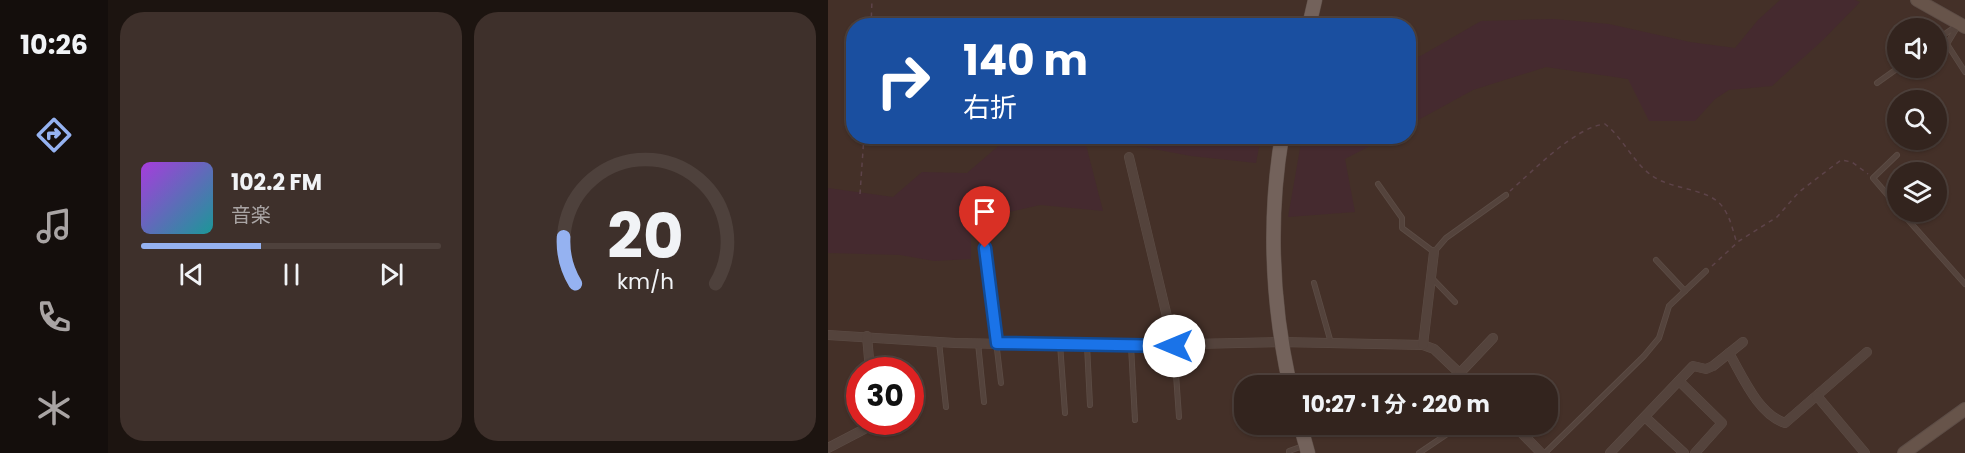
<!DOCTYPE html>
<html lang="ja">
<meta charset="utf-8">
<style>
body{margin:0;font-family:Poppins,"Noto Sans JP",sans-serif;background:#3e302b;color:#f1f3f6;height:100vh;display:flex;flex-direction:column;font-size:22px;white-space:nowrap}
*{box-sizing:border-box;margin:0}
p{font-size:20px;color:#a9a4a4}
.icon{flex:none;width:33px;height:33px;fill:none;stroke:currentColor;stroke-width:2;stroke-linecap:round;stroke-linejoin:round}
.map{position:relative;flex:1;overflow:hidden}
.panel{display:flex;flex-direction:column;gap:12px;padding:12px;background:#1c1410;width:720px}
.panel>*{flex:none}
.guide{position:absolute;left:18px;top:18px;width:570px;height:126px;border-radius:24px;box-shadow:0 2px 4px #0004,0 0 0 2px #4e413c;background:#1a4fa0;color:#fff;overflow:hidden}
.tools{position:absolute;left:1059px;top:18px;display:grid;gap:12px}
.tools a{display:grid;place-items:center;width:60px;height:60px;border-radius:50%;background:#33241e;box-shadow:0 2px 4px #0004,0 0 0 2px #4e413c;font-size:30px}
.speed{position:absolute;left:18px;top:357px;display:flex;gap:12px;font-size:30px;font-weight:700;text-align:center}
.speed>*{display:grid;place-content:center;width:78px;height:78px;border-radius:50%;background:#33241e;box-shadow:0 2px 4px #0004,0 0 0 2px #4e413c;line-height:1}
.speed .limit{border:9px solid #d22;background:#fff;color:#111}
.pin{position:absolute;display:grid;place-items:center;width:51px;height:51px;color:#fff;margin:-62px -26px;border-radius:50% 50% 50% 0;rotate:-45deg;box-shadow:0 0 6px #0007}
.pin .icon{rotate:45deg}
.me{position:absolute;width:66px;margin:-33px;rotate:270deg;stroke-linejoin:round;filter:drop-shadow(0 0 4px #0008)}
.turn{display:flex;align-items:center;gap:21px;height:126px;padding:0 18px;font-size:27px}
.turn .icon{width:78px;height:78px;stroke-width:2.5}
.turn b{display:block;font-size:42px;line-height:51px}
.panel .tile{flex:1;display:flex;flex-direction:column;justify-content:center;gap:9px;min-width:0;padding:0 21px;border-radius:24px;background:#3e302b}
.panel .dial{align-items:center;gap:0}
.dial svg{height:156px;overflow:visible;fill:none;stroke:#4e413c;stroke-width:7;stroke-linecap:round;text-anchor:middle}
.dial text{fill:#f1f3f6;stroke:none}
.song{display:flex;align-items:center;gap:18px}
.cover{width:72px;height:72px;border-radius:9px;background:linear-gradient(135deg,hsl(280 70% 55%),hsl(180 70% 35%))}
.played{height:6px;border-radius:3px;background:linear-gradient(90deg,#95b2f1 40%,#4e413c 40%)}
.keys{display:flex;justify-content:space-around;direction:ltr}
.panel .tiles{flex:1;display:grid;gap:12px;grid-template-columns:repeat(2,1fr)}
.trip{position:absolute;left:406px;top:375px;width:324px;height:60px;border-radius:24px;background:#33241e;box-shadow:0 2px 4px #0004,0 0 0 2px #4e413c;font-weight:700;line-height:60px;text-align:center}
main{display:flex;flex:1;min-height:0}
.menu{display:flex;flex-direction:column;width:108px;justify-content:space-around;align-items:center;background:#140e0c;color:#a9a4a4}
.menu .icon{width:42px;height:42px}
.menu .on{color:#95b2f1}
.menu b{font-size:27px;color:#f1f3f6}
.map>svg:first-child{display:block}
.green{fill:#452a2f}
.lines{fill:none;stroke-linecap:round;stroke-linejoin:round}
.lane-casing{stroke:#5d4d46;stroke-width:6}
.street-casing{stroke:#5d4d46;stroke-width:10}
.secondary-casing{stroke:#5d4d46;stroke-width:14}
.primary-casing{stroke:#5d4d46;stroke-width:15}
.path{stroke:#5d4349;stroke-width:1.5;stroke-dasharray:4.5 4.5;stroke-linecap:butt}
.lane{stroke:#54433c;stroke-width:4.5}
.street{stroke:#54433c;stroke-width:9}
.secondary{stroke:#67544a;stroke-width:12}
.primary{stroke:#73625b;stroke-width:14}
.route-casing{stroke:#114b97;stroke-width:15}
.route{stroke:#1a73e8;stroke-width:10}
</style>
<main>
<nav class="menu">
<b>10:26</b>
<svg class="icon on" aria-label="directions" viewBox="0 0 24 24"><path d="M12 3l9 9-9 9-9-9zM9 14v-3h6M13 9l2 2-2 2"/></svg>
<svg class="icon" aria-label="music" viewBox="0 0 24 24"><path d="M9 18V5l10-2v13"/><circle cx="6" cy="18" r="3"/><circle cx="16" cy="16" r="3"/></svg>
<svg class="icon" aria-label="phone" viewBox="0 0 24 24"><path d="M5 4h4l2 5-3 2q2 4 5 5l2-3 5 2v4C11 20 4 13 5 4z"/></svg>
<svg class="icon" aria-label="climate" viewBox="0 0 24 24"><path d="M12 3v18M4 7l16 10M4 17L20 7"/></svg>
</nav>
<section class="panel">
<div class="tiles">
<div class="tile">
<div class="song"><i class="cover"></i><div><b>102.2 FM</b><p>音楽</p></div></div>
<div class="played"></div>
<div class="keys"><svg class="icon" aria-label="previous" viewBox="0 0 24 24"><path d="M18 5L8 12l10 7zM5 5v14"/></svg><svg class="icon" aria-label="pause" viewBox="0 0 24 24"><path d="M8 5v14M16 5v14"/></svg><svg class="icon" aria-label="next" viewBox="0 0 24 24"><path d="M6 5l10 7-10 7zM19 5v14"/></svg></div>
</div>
<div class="tile dial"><svg viewBox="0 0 100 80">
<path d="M14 69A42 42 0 1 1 86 69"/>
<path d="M14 69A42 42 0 0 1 8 45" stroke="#95b2f1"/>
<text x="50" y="56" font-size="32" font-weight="700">20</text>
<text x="50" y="72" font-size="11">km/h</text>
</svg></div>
</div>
</section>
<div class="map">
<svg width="1137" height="453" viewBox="0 0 1137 453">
<rect width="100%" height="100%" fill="#443028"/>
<g class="green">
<polygon points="952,0 1027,0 1032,2 995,40 944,86 901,90 887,99 867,121 821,121 800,79 718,67 645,90 581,125 581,67 589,58 653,21 726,19 781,24 862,42 907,48 930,20"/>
<polygon points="182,136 256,137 275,211 212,205 143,221 143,259 106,261 72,255 0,253 0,188 65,197 94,172 139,173"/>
<polygon points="261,137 433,136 433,137 428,163 363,156"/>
<polygon points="474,137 559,137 517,159 527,212 460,217"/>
</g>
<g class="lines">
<g class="lane-casing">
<g id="lane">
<polyline points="1131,24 1119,44 1137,72"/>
<polyline points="1108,40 1130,25"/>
<polyline points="1049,83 1070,68"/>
<polyline points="1069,155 1045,178 1070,207"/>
<polyline points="550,184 574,218 574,228 606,252 618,238 678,195"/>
<polyline points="1073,212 1137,284"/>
<polyline points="157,248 173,383"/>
<polyline points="828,260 857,291"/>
<polyline points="603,277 627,302"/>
<polyline points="486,283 503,343"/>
<polyline points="111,342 118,407"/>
<polyline points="150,343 156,402"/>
<polyline points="232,344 237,413"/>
<polyline points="259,345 262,405"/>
<polyline points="303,346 307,420"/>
<polyline points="346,346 351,417"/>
<polyline points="461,453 461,451 475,446"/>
<polyline points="591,453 634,424"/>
<polyline points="717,453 816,356 831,338 841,306 878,271"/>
</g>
</g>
<g class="street-casing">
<g id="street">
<polyline points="301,157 346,346"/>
<polyline points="0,335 127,343 275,346 453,342 595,345 606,349 645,386"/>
<polyline points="39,336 42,370"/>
<polyline points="595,345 606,252"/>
<path d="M901 353C915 377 930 414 957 423L1039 352"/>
<polyline points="632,373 665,338"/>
<polyline points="851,381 894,423 867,453"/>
<polyline points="989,396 1037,453"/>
<polyline points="817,417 856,453"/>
<polyline points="685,424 713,453"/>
<polyline points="0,448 46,424 46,422"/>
<polyline points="782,453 865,366 878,369 885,366 915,342"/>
</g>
</g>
<g class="secondary-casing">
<g id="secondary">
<polyline points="1089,0 1137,27"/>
<polyline points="1076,453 1137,409"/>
</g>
</g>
<g class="primary-casing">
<g id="primary">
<polyline points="481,26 487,0"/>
<path d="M454 136C440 219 444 304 462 386"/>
<polyline points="472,424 480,453"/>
</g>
</g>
<g class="path">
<polyline points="43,26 44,0"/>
<path d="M682 191C705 171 747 127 777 124 795 138 805 162 823 175 844 191 883 187 896 209 903 219 905 232 909 243"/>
<polyline points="32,194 36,136"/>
<polyline points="884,266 911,241 949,217 971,192 1013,160 1024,162 1040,174"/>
</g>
<use href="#lane" class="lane"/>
<use href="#street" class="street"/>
<use href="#secondary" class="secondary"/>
<use href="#primary" class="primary"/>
</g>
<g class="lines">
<g class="route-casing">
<polyline id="route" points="157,248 169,343 346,346"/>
</g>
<use href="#route" class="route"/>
</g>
</svg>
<div class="tools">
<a><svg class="icon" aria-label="sound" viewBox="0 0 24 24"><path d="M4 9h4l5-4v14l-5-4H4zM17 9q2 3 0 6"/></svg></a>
<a><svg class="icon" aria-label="search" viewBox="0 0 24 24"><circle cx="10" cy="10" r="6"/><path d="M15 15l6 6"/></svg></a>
<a><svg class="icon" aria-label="layers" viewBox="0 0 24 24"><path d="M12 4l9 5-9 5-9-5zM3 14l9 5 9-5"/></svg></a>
</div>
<div class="speed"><div class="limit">30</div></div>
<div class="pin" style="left:157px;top:248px;background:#d93025"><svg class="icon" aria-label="arrive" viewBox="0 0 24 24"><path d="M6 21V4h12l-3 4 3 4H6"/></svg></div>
<svg class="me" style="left:346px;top:346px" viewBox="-20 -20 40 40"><circle r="19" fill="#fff"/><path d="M0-13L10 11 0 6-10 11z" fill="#1a73e8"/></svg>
<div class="trip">10:27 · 1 分 · 220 m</div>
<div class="guide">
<div class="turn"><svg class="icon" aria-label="right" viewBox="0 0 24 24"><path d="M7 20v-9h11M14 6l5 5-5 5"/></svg><div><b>140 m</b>右折</div></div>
</div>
</div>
</main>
